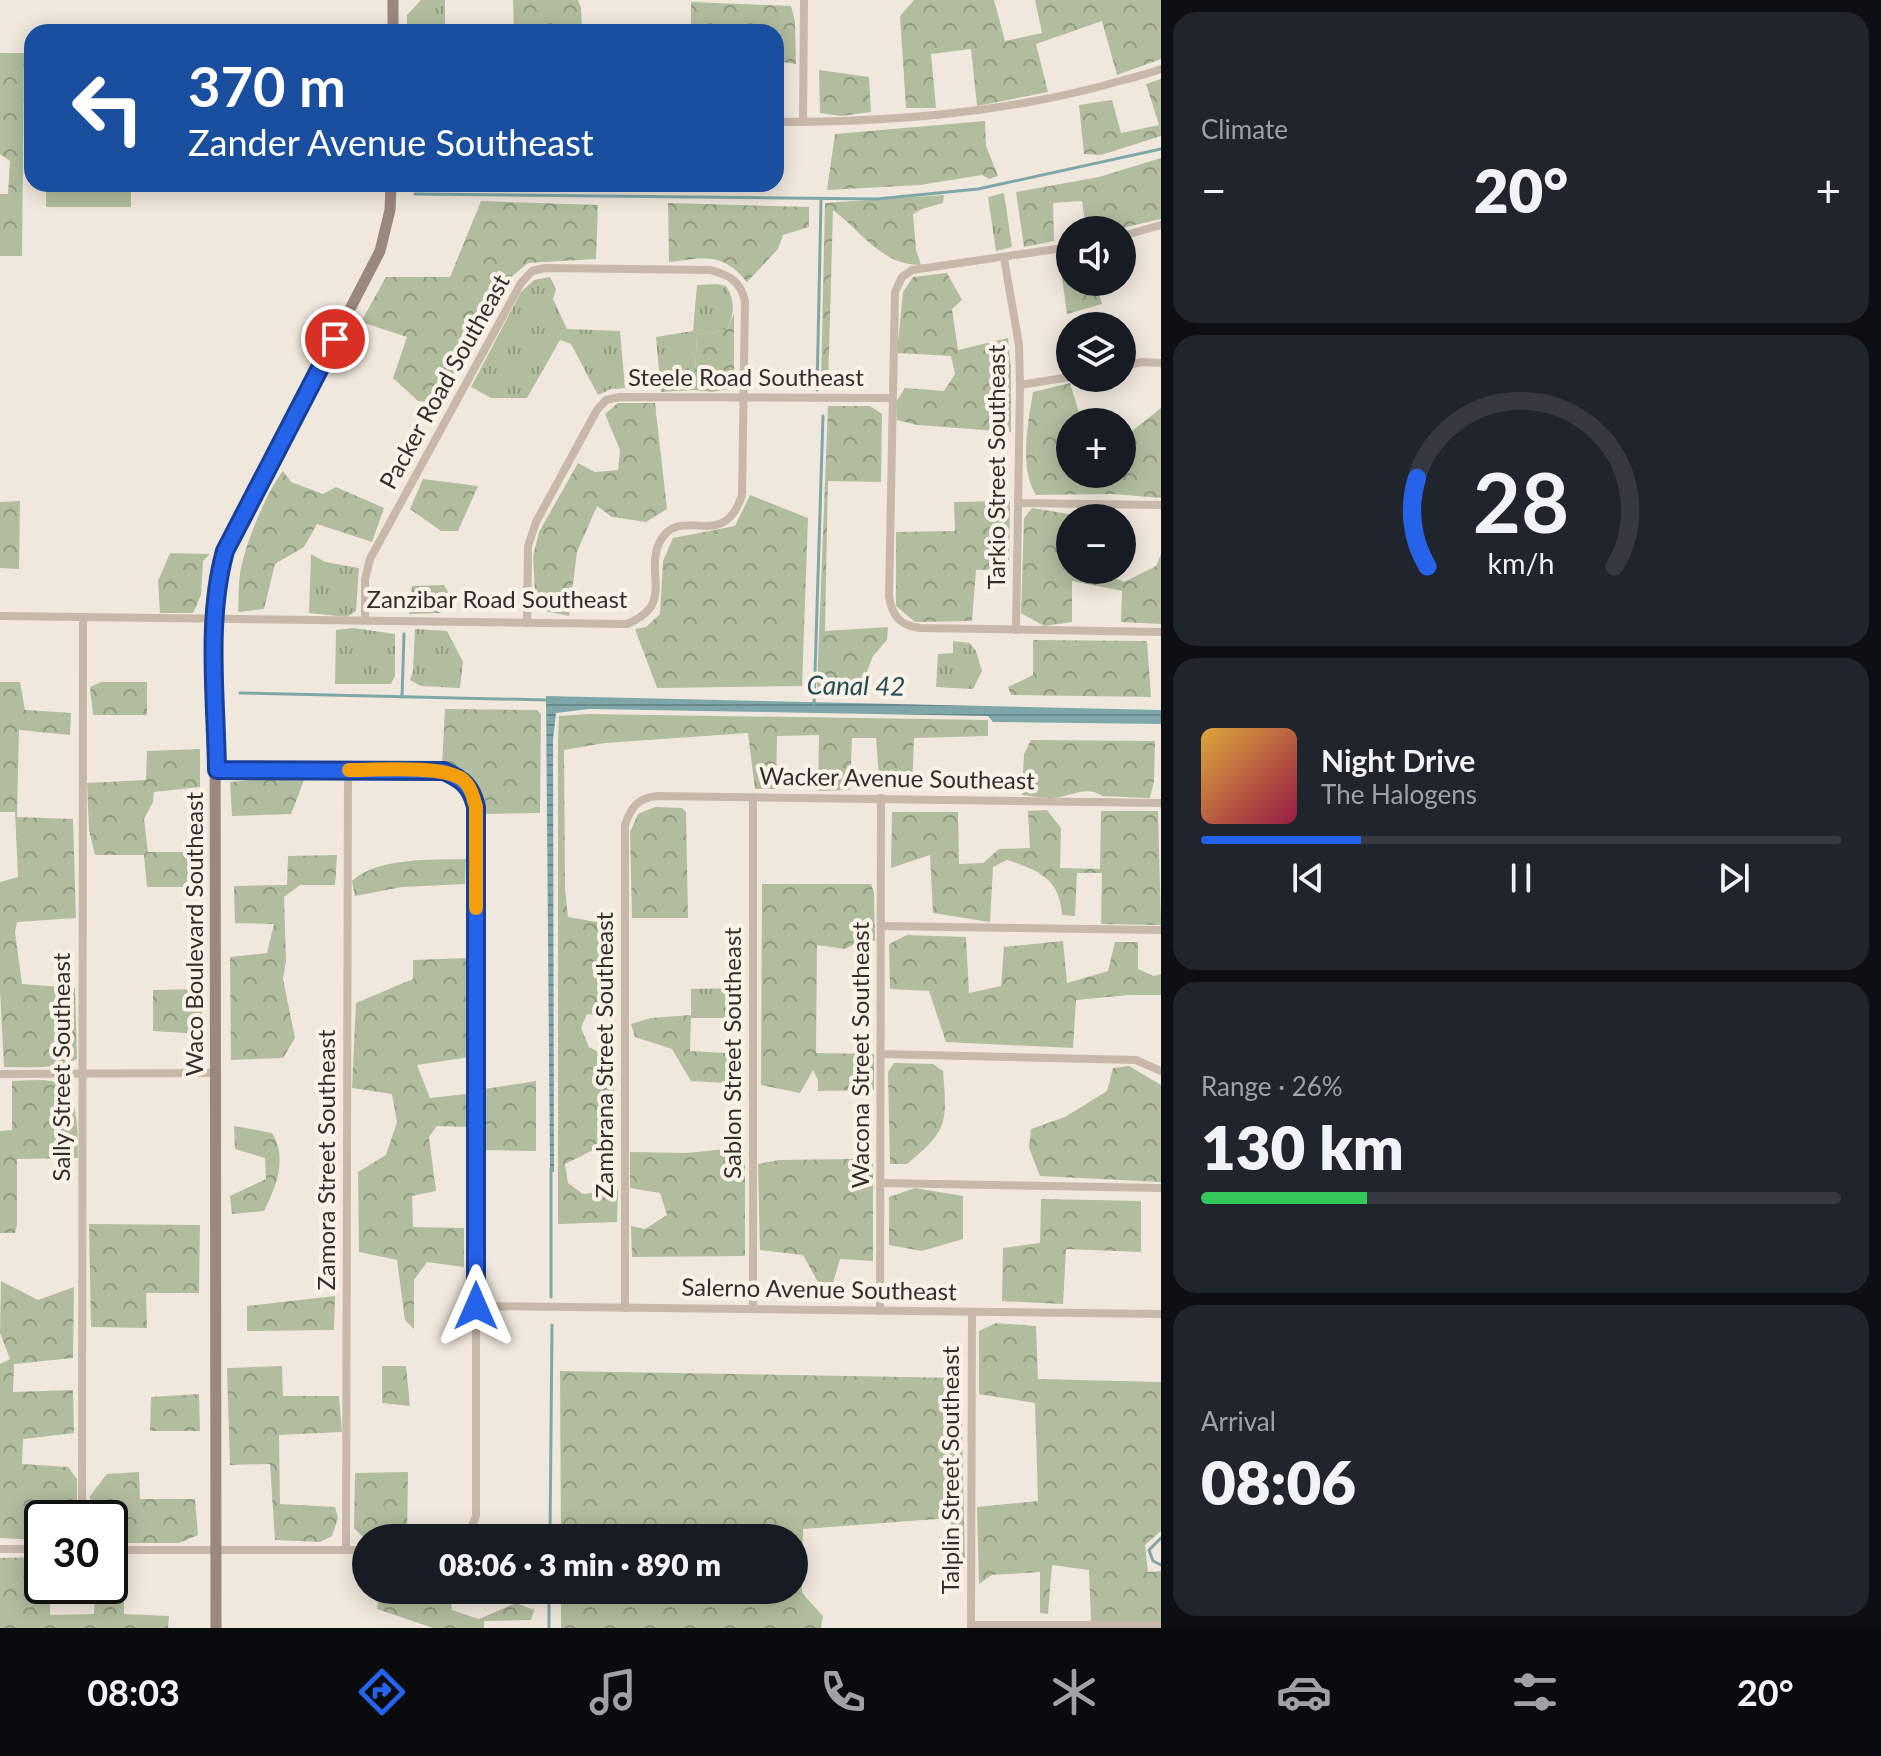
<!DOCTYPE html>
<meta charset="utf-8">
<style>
body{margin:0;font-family:Lato,sans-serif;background:#20242c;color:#f1f3f6;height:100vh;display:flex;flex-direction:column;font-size:30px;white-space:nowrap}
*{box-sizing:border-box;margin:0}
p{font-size:26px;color:#9ea1a6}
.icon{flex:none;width:44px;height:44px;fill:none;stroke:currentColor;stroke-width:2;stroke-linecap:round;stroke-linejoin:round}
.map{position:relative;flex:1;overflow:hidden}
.side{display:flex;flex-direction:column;gap:12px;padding:12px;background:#0d0f14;width:720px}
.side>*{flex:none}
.top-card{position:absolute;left:24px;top:24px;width:760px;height:168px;border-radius:24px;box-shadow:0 4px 20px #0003;background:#1a4fa0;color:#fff;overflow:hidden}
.controls{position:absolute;left:1056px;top:216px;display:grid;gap:16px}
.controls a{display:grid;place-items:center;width:80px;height:80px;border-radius:50%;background:#171b24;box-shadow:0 4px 20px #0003;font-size:40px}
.speed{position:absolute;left:24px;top:1500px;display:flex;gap:16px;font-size:40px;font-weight:700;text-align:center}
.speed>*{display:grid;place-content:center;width:104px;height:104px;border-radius:50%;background:#171b24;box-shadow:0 4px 20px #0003;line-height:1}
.speed .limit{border:4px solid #111;border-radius:12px;background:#fff;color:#111}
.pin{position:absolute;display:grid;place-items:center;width:68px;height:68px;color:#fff;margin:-34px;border:4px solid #fff;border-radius:50%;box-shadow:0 2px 8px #0007}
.me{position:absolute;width:88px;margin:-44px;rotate:0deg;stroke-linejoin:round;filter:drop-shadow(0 0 6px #0008)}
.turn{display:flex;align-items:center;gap:28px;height:168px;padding:0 32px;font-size:36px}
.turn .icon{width:104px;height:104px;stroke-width:2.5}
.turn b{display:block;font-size:56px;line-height:68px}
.big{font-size:60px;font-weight:800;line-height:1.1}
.side .card{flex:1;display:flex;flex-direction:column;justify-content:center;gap:12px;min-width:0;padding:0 28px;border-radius:24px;background:#20242c}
.side .dial{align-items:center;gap:0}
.dial svg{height:208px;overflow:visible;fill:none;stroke:#363941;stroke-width:7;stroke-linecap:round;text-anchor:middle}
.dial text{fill:#f1f3f6;stroke:none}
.song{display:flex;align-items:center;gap:24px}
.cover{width:96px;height:96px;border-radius:12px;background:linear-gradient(135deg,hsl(40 70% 55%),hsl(340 70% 35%))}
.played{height:8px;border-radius:4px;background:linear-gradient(90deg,#2563eb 25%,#363941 25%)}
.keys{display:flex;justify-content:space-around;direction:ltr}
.heat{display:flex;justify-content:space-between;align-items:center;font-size:44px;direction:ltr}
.charge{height:12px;border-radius:6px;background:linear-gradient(90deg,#34c759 26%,#363941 0)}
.trip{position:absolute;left:352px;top:1524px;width:456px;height:80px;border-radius:40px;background:#171b24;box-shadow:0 4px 20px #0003;font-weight:800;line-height:80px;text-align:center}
.tabs{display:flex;height:128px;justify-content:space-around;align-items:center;background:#090b0e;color:#9ea1a6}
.tabs .icon{width:56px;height:56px}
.tabs .selected{color:#2563eb}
.tabs b{font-size:36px;color:#f1f3f6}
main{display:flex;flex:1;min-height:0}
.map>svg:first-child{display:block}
.grass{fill:url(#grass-tufts)}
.forest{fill:url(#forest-crowns)}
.park{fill:#b2bd9f}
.water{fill:url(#water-rules)}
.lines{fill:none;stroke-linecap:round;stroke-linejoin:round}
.stream{stroke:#7fa7aa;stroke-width:3}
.street{stroke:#c7b8aa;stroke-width:8}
.secondary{stroke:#9a887c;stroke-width:11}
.route-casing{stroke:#184099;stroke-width:20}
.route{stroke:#2563eb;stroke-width:14}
.slow{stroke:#f59e0b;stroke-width:14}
.labels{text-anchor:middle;stroke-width:8;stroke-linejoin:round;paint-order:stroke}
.street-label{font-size:24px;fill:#352d29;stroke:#f8f2e9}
.water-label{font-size:26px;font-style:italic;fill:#234e53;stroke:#f8f2e9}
</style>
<main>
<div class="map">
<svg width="1161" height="1628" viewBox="0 0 1161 1628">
<defs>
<pattern id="grass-tufts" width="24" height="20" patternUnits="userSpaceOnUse" patternTransform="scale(2)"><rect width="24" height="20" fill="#b2bd9f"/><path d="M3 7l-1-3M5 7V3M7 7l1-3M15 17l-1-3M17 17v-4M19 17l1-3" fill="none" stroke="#929a82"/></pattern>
<pattern id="forest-crowns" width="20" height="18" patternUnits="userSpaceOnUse" patternTransform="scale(2)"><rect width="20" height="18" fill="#b2bd9f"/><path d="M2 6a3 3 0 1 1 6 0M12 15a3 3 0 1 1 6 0" fill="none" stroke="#929a82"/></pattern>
<pattern id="water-rules" width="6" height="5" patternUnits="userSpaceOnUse" patternTransform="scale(2)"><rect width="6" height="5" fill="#7fa7aa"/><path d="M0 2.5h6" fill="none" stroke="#69888a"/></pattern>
</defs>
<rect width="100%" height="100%" fill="#f0e8dd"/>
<g class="grass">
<polygon points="421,0 445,0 445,32 407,32 407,15"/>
<polygon points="1004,193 1012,247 996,251 988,197"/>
<polygon points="550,277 556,289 553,299 567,329 620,331 625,388 611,389 598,395 571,344 560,340 527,398 491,398 471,387 521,292 534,280"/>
<path d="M717 284 726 286C736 302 734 314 727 330L697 335 694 390 661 392 656 337 693 331 697 285Z"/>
<polygon points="311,554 325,562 359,568 356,611 347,617 309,613"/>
<polygon points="444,585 449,594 446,608 440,613 409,614 412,586"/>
<polygon points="354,628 395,634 395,676 391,684 335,684 336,630"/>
<polygon points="415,629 447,631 463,662 460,688 421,686 410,680 413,671"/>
<polygon points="953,641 970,643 976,651 982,671 973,689 936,687 938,654 953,653"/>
<polygon points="739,988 742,1018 691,1018 691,989"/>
</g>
<g class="forest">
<polygon points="513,0 578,0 581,8 582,32 514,32"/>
<polygon points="914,0 994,0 1005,41 1042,33 1035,0 1161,0 1161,59 1117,75 1102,21 1036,44 1048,92 977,106 971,49 931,54 936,108 906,108 900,16"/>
<polygon points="691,2 791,6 795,21 796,64 776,61 776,32 691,32"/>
<polygon points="0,53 24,53 22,256 0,256 0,194 8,194 10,161 0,154"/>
<polygon points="819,70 869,77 871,112 841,116 820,113"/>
<polygon points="1161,79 1161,136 1101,155 1084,154 1079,105 1112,100 1121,133 1159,125 1146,84"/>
<polygon points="985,121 986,146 998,176 989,179 982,175 920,185 827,190 835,134"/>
<polygon points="1161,158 1161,219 1113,230 1086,230 1082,201 1053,203 1054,241 1024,247 1016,192 1099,177"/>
<polygon points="420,184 752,184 753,189 715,191 708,187 614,184 603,189"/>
<path d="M944 195 943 203 922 209 913 214 916 250 921 265C881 265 862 232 833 210L828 386 821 385 825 203Z"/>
<polygon points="481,201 598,205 596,259 528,263 498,288 438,403 418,401 393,378 407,337 361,322 386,277 450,277"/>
<path d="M668 203 809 207V227L783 235 778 249 747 282C722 251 704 258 669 262Z"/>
<polygon points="1070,254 1070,282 1096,282 1102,304 1067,314 1059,257"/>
<polygon points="947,273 962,300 952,309 958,350 1008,338 1011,370 1011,432 917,425 897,420 896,402 905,388 944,391 955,374 951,356 897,353 903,292 913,277"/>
<polygon points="734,313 734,388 712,392 694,390 697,335 727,330"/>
<path d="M1070 383 1080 416 1115 417 1121 422H1070V474H1122V423L1132 431 1161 408V498L1113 494 1036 495C1019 468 1028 423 1033 392Z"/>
<polygon points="618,403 655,403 667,509 646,522 612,517 597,506 577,552 569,616 536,609 533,556 539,532 578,463 595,472 618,470 620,450 605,414"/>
<polygon points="828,406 870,406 882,414 881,482 828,481 825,631 888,627 887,640 873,656 860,689 826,693 817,687"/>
<path d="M283 471 291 482 323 494 336 487 384 508 372 542 317 524 304 547 275 564 264 609 238 612C239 598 238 582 241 568 247 540 266 493 283 471Z"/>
<polygon points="423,479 478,486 458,531 441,531 410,509"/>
<polygon points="750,495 808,518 802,686 657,688 635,629 646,627 660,614 663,561 673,538 735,526"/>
<polygon points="20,501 19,569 0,568 0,502"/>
<polygon points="1010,501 1009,569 976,570 972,621 915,622 896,606 896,532 955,531 954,502"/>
<polygon points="1032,508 1075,515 1076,518 1070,518 1070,570 1097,570 1124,582 1156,566 1161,554 1161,624 1121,622 1122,591 1072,581 1072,622 1044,626 1021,613 1024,518"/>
<polygon points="170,553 210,554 203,561 201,595 193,613 160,613 158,581"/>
<polygon points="1033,640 1147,641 1151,697 1011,695 1008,687 1033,675"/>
<path d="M0 682H20L25 710 71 713 70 735 19 730 17 817 73 819 76 918 17 922 15 932 22 984 75 988 77 1059C53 1070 29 1067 4 1067L0 990V882L18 877 15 812H0Z"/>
<polygon points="101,682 147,682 147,715 93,715 90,687"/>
<polygon points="445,709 537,710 541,714 540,813 483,814 479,787 462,773 442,765"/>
<polygon points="589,714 988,720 988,736 914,738 912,789 880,789 876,738 852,738 850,790 818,791 819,735 777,736 776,789 755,789 748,733 605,743 564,750 565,888 568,917 614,925 611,990 615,1009 611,1016 587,1014 581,1028 589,1047 610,1058 614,1078 613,1156 591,1151 565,1164 568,1183 583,1194 618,1190 617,1222 558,1224 558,740 559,716"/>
<path d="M1031 740 1155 741 1154 781 1150 798 1102 796C1086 784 1067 799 1050 798 1041 798 1031 796 1022 795L1024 754Z"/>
<polygon points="200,749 200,787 154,792 153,802 144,819 148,852 185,852 200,861 198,878 188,887 147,887 144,855 95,855 89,830 87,783 146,780 147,751"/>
<polygon points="306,775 291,814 232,816 230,782"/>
<polygon points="655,807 682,808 686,812 688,918 632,918 630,832 638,814"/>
<path d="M1047 810 1061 828 1060 868 1100 869 1101 811H1158L1161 925 1101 924 1102 873H1077L1075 916 1062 915C1060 879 1039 870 1007 860L993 867 990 922 933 913 930 855 891 868 892 812H958L959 864 983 863 999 849 1030 848 1028 811Z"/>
<polygon points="337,855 335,885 300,885 284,897 286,961 283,979 295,1038 283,1058 231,1060 230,957 267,953 274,924 235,923 234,886 287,885 288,856"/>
<path d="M466 859 465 884 402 887 355 896 352 881C377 857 433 860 466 859Z"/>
<polygon points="762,884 871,884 874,893 875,941 859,942 845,949 817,945 816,1053 874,1054 874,1090 818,1091 818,1080 813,1070 800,1093 761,1085"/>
<polygon points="907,935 966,937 969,993 1001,986 1004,947 1063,941 1067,983 1108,971 1115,942 1138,942 1138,969 1154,976 1161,974 1161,995 1129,995 1076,1000 1073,1048 946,1042 929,991 890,989 889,944"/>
<polygon points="469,958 469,1057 417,1065 430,1098 466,1094 468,1127 437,1126 429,1137 436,1191 412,1196 413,1227 464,1228 464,1267 427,1262 414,1280 414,1329 405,1320 397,1260 359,1252 358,1172 386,1155 397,1122 392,1094 352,1088 356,1003 413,979 413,960"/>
<polygon points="202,989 202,1034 153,1031 153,990"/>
<polygon points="691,1015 690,1051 742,1054 741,1084 691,1081 672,1049 635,1037 631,1024 651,1018"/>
<path d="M894 1063 933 1064 943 1071C947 1122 949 1130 907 1164H890L888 1072Z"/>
<polygon points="1129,1066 1161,1085 1161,1182 1040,1176 1029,1148 1031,1129 1065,1117 1107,1091 1113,1068"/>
<path d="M12 1081C25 1081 39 1079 51 1081 80 1085 78 1136 78 1158L17 1159V1225L15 1233H0V1131L12 1130Z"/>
<polygon points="536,1081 536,1151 484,1150 485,1089"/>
<path d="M234 1126 272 1133C288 1158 276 1187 264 1211L232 1214 230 1196 266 1179 265 1158 235 1149Z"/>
<polygon points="745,1147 745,1256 632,1257 631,1226 645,1229 667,1215 660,1193 630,1188 630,1152 687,1153"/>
<polygon points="853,1159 873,1162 873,1261 840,1259 833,1283 818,1282 803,1255 760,1250 758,1164 779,1160"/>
<polygon points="915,1188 963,1196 963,1239 922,1251 889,1245 889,1197"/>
<polygon points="1041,1199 1141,1201 1141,1252 1066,1249 1063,1304 1002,1301 1003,1248 1040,1243"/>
<polygon points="89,1224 200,1225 199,1293 146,1293 147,1328 91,1327"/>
<polygon points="1,1281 38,1300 74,1287 73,1358 14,1364 13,1392 73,1390 74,1433 23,1439 22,1464 68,1467 77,1479 77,1518 42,1518 42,1540 0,1538 0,1364 10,1359 0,1333"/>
<polygon points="335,1296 334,1330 247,1331 247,1306"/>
<polygon points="996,1323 1036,1326 1038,1379 1161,1382 1161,1531 1145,1545 1148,1572 1161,1571 1161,1621 1091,1621 1089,1570 1052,1565 1048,1614 1040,1613 1040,1572 992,1575 979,1584 977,1507 1038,1501 1035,1403 979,1394 979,1331"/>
<polygon points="282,1366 283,1396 339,1396 342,1432 279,1435 280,1504 335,1507 338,1518 332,1536 320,1542 275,1540 270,1464 230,1465 227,1368"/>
<polygon points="382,1366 406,1366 410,1406 382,1403"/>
<polygon points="560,1371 961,1378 965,1567 954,1574 951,1518 803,1529 802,1593 823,1616 821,1628 561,1628 561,1590 794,1590 794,1538 561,1538"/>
<polygon points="199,1394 200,1431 150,1431 151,1397"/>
<polygon points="139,1472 140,1499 195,1499 198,1535 179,1543 110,1543 110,1518 90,1518 90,1496 107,1474"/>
<polygon points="408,1472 407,1538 366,1540 354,1528 355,1473"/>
<polygon points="124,1555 124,1614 169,1616 168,1628 0,1628 0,1558 42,1557 42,1586 50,1586 50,1615 94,1614 95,1586 110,1586 110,1556"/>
<polygon points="379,1590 450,1590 452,1610 479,1619 516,1603 534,1610 531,1620 484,1621 484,1628 433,1628 377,1609"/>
</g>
<rect class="park" x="46" y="184" width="85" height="23"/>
<polygon class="water" points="546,696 1161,710 1161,724 993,722 988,716 589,709 556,713 553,740 554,1172 550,1172"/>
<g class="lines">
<g class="stream">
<polyline points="415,194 877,199 978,189 1161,149"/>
<polyline points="817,390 821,200"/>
<polyline points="240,693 547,700"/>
<polyline points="402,697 404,634"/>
<polyline points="814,704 823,416"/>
<polyline points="551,1168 551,1297"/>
<polyline points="550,1538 552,1325"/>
<polyline points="1161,1538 1149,1550 1153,1561 1161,1565"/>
<polyline points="549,1628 549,1590"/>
</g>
<g class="street">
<path d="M776 122C886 122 995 114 1102 86 1122 80 1142 76 1161 69"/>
<polyline points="803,122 804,0"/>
<polyline points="1122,236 1161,225"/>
<path d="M1070 247 912 270 902 277 895 292 889 596C892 616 900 626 921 628L1161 632"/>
<polyline points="1004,258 1019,345 1020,385 1016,630"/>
<polyline points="1122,366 1142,362 1161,363"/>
<polyline points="1020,385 1070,377"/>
<polyline points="1019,503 1161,505"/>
<path d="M0 616C209 618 418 622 627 624 678 603 641 571 662 538 683 506 724 552 742 495L745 301C740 280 729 275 710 270L545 268 532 271 521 283 370 559 365 580V621"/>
<polyline points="527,623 528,546 536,522 597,410 606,400 620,397 891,398"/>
<path d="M217 770 444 771C463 780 471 786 476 807V1516L467 1538"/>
<polyline points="881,926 1161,930"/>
<polyline points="881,1054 1136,1060 1161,1071"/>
<polyline points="0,1074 217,1073"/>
<polyline points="881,1183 1161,1188"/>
<polyline points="476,1306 1161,1314"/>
<path d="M625 1308V825C631 807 638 798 657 796L1161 803"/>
<polyline points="753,1309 753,797"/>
<polyline points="880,1311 881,798"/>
<polyline points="82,1518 83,617"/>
<polyline points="0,1549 42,1549"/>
<polyline points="110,1550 366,1550"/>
<polyline points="346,1550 348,770"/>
<polyline points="971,1625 1161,1625"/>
<polyline points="971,1628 972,1312"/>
</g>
<g class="secondary">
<polyline points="393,32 393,0"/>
<polyline points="216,1628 215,618 218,579 225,551 380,251 390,210 391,184"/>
</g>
</g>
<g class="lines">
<g class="route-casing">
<path id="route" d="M335 339 225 551C206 620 216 698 217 770L444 771C463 780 471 786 476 807V1306"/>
</g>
<use href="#route" class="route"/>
<path class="slow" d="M349 770C375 770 442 765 462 779 471 786 473 797 476 807V908"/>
</g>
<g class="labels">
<g class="street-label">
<text x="746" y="386">Steele Road Southeast</text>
<text transform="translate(445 382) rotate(-61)" y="8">Packer Road Southeast</text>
<text transform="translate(997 467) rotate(-90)" y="8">Tarkio Street Southeast</text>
<text x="497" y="608">Zanzibar Road Southeast</text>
<text transform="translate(897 779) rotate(1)" y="8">Wacker Avenue Southeast</text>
<text transform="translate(195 934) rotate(-90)" y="8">Waco Boulevard Southeast</text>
<text transform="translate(733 1053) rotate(-90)" y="8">Sablon Street Southeast</text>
<text transform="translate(605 1055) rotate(-90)" y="8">Zambrana Street Southeast</text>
<text transform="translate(861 1055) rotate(-90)" y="8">Wacona Street Southeast</text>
<text transform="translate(62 1067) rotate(-90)" y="8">Sally Street Southeast</text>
<text transform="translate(327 1160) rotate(-90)" y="8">Zamora Street Southeast</text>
<text transform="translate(819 1290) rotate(1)" y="8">Salerno Avenue Southeast</text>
<text transform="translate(951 1470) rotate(-90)" y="8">Talplin Street Southeast</text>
</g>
<g class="water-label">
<text transform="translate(856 686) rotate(1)" y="9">Canal 42</text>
</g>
</g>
</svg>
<div class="controls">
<a><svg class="icon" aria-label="sound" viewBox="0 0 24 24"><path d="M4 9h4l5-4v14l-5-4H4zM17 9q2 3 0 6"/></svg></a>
<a><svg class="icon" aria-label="layers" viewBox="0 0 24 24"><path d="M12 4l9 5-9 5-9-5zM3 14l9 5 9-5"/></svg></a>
<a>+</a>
<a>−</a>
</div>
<div class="speed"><div class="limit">30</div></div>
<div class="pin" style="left:335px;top:339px;background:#d93025"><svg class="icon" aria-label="arrive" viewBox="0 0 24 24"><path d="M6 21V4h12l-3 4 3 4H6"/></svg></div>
<svg class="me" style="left:476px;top:1306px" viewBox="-20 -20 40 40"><path d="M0-17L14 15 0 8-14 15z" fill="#2563eb" stroke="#fff" stroke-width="4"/></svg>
<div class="trip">08:06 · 3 min · 890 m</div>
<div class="top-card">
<div class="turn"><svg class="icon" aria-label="left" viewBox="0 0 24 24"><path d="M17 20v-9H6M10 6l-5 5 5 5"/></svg><div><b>370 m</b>Zander Avenue Southeast</div></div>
</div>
</div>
<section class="side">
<div class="card"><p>Climate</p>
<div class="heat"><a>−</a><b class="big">20°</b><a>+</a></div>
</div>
<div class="card dial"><svg viewBox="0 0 100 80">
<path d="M14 69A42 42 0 1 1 86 69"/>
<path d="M14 69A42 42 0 0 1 10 35" stroke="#2563eb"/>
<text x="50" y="56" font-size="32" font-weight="700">28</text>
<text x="50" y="72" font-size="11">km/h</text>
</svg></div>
<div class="card">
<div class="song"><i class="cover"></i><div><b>Night Drive</b><p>The Halogens</p></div></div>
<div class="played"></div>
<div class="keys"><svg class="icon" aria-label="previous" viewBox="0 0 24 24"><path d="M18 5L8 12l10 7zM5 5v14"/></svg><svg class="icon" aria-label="pause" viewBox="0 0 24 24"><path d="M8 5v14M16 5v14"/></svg><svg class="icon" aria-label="next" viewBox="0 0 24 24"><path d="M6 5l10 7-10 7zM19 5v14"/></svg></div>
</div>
<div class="card"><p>Range · 26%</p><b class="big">130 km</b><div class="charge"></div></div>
<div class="card"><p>Arrival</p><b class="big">08:06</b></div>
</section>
</main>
<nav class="tabs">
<b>08:03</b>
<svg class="icon selected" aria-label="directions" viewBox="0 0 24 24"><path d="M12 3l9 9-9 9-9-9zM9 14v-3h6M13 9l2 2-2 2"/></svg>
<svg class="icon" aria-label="music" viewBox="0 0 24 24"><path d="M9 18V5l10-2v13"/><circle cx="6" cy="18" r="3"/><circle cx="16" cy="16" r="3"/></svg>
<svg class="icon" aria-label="phone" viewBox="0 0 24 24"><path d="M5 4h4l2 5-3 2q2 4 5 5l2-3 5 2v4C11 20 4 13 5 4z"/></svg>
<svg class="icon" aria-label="climate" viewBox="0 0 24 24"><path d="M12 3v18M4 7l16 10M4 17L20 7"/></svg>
<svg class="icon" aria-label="car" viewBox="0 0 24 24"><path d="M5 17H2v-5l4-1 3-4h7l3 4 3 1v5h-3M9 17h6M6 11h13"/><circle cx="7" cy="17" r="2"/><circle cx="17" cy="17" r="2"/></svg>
<svg class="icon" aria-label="filters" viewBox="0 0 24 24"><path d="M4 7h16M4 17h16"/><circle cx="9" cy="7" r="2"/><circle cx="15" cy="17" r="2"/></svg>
<b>20°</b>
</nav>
